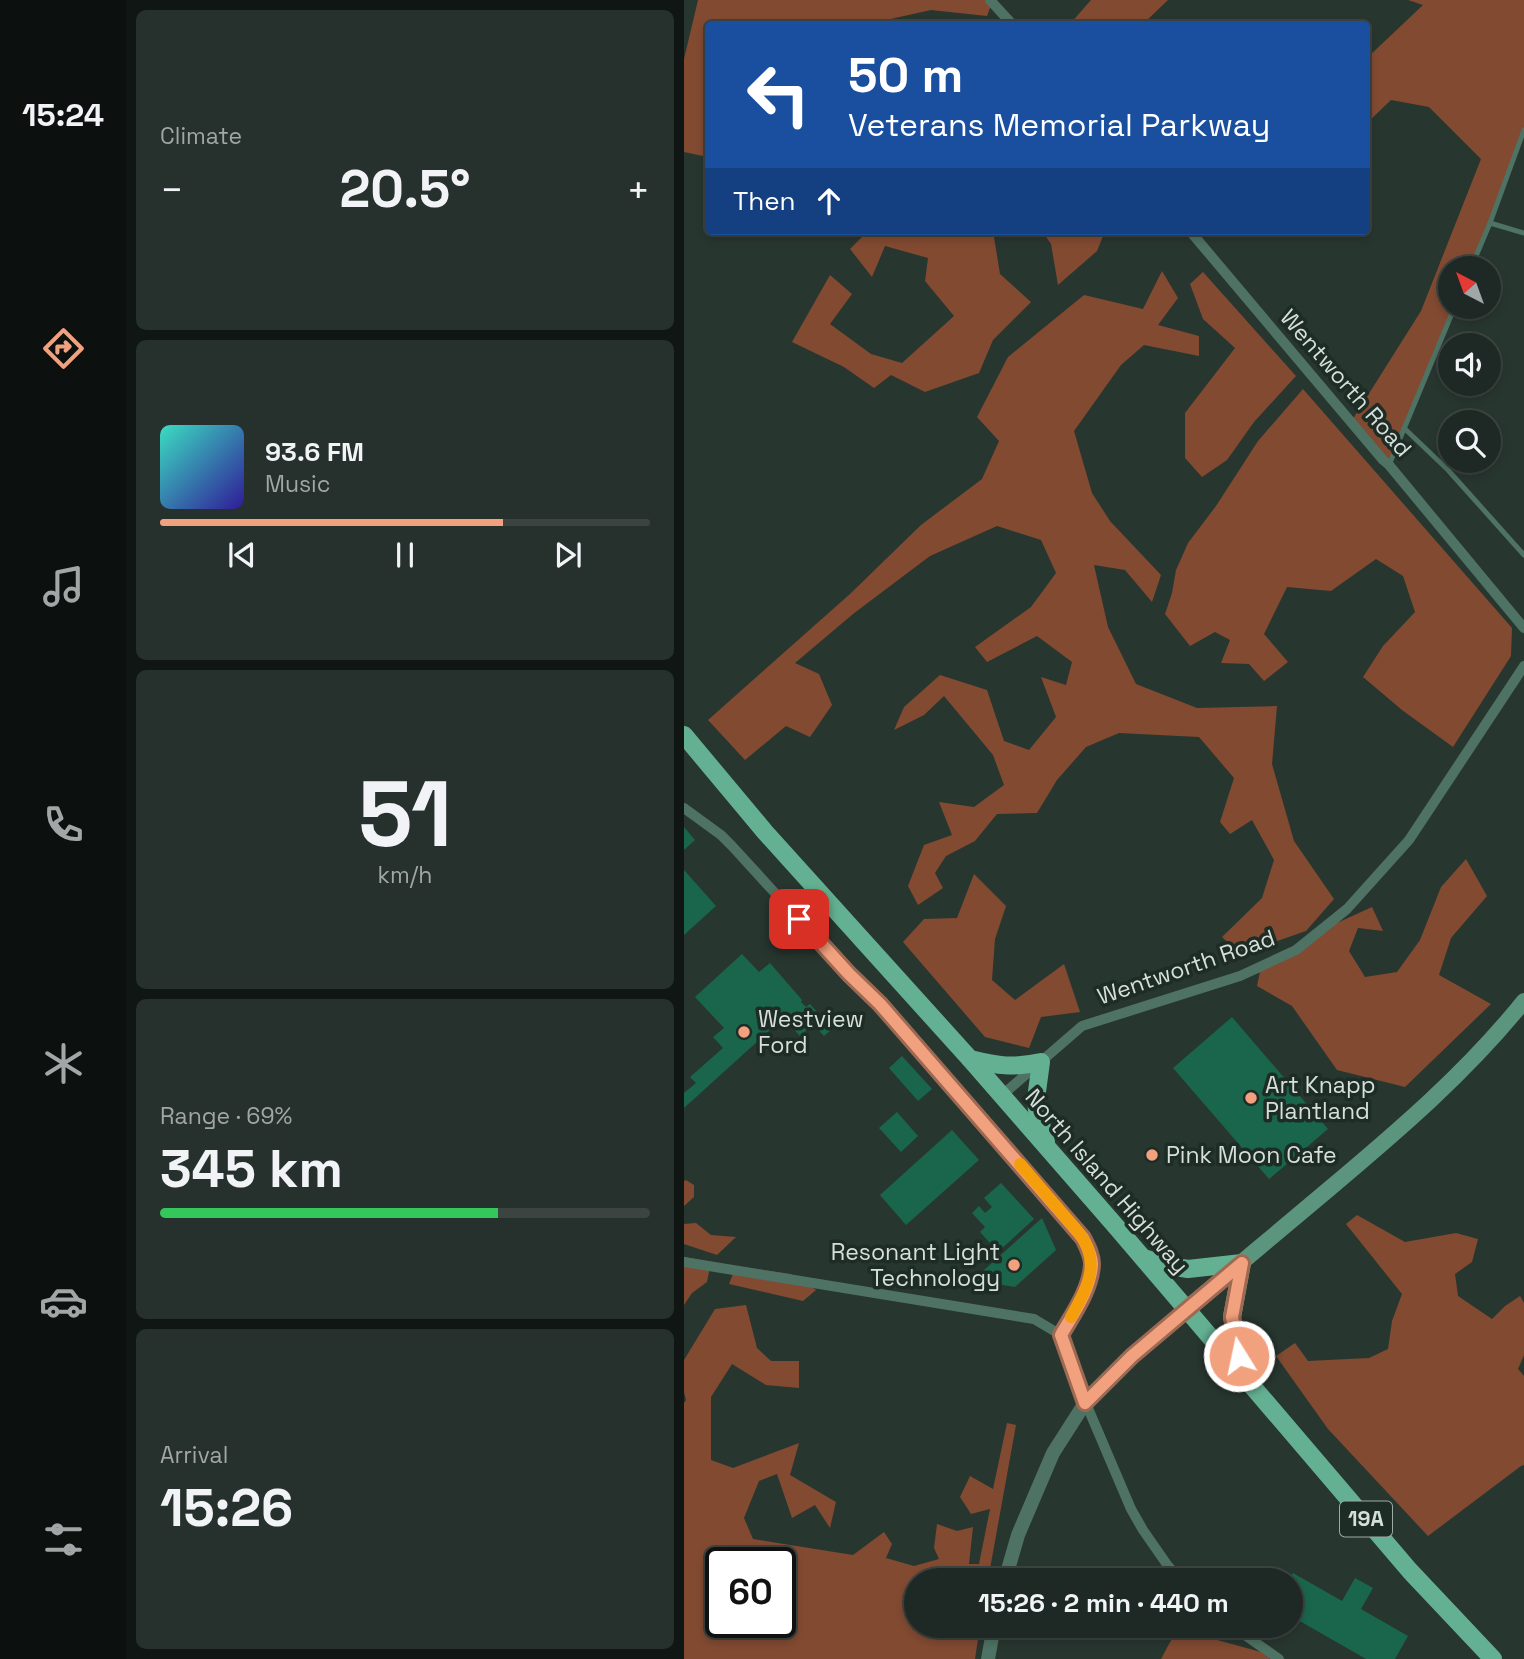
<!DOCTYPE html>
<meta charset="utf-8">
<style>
body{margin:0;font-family:"Space Grotesk",sans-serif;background:#26302c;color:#f1f3f6;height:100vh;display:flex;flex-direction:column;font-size:26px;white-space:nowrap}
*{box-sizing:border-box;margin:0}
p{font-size:23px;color:#a1a6a6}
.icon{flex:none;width:38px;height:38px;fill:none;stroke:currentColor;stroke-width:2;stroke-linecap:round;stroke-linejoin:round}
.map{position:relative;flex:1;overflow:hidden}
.panel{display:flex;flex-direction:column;gap:10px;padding:10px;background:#101614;width:558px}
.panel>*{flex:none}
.top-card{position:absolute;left:21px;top:21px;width:665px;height:214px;border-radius:7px;box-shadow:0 4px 10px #0003,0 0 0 2px #3c4441;background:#1a4fa0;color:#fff;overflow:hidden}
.needle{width:46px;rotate:319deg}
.buttons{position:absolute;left:754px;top:256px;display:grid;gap:14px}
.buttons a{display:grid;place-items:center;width:63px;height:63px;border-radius:50%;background:#1e2824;box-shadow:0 4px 10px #0003,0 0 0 2px #3c4441;font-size:35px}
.speed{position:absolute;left:21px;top:1547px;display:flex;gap:14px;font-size:35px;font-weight:700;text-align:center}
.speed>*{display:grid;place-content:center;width:91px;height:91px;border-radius:50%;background:#1e2824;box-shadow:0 4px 10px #0003,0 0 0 2px #3c4441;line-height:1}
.speed .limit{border:4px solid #111;border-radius:10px;background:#fff;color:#111}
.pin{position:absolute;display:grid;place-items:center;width:60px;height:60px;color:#fff;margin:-30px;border-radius:14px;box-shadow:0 4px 10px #0006}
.me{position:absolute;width:77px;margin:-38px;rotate:350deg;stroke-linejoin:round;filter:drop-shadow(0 0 5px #0008)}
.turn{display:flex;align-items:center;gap:24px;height:147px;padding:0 28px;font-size:32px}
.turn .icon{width:91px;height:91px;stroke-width:2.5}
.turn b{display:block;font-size:49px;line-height:60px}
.then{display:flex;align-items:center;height:66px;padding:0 28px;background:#0003;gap:14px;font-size:26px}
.big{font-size:52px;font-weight:700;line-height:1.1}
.panel .widget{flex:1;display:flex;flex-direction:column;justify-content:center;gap:10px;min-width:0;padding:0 24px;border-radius:10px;background:#26302c}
.panel .dial{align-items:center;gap:0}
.dial b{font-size:91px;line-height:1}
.song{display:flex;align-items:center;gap:21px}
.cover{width:84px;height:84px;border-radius:10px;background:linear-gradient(135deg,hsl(170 70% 55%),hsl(250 70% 35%))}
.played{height:7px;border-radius:4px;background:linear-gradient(90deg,#f2a17e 70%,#3c4441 70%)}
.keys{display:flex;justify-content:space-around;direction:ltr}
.heat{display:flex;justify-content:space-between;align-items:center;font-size:38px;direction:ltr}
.charge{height:10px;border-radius:5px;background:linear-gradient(90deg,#34c759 69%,#3c4441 0)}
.trip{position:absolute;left:220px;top:1568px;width:399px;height:70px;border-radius:35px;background:#1e2824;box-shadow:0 4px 10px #0003,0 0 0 2px #3c4441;font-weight:700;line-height:70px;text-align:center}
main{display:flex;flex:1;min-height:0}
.tabs{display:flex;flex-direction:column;width:126px;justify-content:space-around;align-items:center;background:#0c100e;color:#a1a6a6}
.tabs .icon{width:49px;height:49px}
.tabs .selected{color:#f2a17e}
.tabs b{font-size:32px;color:#f1f3f6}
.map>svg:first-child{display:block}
.green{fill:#824a31;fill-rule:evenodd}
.building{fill:#19664d}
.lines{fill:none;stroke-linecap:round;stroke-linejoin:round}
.service{stroke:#4e7263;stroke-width:5}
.minor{stroke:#4e7263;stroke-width:10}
.tertiary{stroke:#4e7263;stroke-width:14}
.secondary{stroke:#5b957e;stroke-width:16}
.primary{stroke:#63b192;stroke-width:18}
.route-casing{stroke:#9d6952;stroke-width:18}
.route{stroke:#f2a17e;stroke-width:12}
.slow{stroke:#f59e0b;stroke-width:12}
.poi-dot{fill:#f2a17e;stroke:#1e2c26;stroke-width:2.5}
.labels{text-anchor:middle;stroke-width:7;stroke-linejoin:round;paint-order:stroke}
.shield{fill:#1e2c26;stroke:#9fa9a5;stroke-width:2}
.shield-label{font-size:21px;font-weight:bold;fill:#d6dfdb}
.street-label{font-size:23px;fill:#d6dfdb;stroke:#1e2c26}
.poi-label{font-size:23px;fill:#d6dfdb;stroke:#1e2c26;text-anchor:start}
</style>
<main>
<nav class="tabs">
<b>15:24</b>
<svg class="icon selected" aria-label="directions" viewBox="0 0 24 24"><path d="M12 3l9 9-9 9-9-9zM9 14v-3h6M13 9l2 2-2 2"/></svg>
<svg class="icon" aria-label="music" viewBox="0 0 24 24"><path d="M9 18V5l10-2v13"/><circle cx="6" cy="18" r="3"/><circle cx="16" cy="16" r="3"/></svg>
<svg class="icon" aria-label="phone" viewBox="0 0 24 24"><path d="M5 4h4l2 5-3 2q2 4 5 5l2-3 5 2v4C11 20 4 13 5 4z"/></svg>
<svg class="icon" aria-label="climate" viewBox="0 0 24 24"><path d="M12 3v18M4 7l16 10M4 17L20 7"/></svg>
<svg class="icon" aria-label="car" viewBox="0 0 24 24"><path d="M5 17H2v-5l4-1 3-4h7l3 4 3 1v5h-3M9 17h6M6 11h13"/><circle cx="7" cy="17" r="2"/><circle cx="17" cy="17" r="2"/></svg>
<svg class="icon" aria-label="filters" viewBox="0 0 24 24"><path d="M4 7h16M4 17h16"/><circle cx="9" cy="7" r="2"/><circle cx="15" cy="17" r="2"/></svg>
</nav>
<section class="panel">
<div class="widget"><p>Climate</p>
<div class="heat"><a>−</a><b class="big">20.5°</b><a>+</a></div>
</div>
<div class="widget">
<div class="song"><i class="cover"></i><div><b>93.6 FM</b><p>Music</p></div></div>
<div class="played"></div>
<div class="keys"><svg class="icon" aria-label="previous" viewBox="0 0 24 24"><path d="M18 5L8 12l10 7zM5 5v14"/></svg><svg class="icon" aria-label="pause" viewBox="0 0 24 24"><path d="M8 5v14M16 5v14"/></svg><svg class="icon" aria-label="next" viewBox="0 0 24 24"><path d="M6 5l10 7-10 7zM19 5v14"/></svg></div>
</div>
<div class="widget dial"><b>51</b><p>km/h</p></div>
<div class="widget"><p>Range · 69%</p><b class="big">345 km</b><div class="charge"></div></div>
<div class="widget"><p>Arrival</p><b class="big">15:26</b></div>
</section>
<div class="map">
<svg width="840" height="1659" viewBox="0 0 840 1659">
<rect width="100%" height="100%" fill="#283630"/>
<g class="green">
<polygon points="14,0 309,0 303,16 247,10 184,24 24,24 24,157 0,152 0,59"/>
<polygon points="407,0 484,0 459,24 386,24"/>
<polygon points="724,0 840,0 840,130 787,268 766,268 766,306 771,306 705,465 667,422 737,311 797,159 745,107 707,100 683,123 683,58 739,5"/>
<polygon points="184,231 309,231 316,274 347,302 309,340 295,373 241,392 207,375 190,388 160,367 108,342 146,275 168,294 146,324 187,354 218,363 270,316 241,281 244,258 201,246 188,277 166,249"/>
<polygon points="358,231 421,231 413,251 374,285 367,244"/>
<polygon points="478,271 494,298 474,325 515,336 515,356 460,345 437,365 390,431 408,493 426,521 477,575 468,602 441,570 410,565 424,627 452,684 513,708 593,706 588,764 610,841 650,899 622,931 556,954 538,937 578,898 590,860 568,820 546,834 536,822 550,778 515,737 435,733 402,747 373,780 353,813 313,814 291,841 262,856 251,873 259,888 234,905 224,886 240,845 268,835 255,802 290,807 320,785 309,755 260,696 240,715 210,730 220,707 256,675 303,690 320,741 345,750 372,717 357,677 382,685 388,662 353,636 303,662 291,647 347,607 372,573 357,540 313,526 246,556 169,614 111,663 135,674 148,705 126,737 102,726 61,760 24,720 166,594 237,525 298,479 315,441 293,417 324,357 400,295 459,309"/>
<polygon points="519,272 612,376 570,422 543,460 518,477 501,458 501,413 551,348 519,319 506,284"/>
<polygon points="619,389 828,628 827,656 769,747 718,710 679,677 699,646 731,612 719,576 692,559 647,591 603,587 580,634 604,662 580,681 565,664 537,663 546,640 531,632 506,646 481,614 488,593 492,570 504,543 532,506 574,441"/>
<polygon points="782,859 803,896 767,938 755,975 807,1004 721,1087 653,1070 608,1006 573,986 577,967 653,923 688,907 699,931 674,928 665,951 681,977 713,972 736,940 757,887"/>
<polygon points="290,874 322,906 311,939 308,980 331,1000 380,964 396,1012 357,1017 345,1048 301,1037 219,942 240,919 273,918"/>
<polygon points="2,1180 10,1185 10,1197 0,1206 0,1181"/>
<polygon points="673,1215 721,1242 772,1233 794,1239 788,1262 771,1274 774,1296 808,1319 821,1306 836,1296 840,1303 840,1355 834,1369 840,1376 840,1465 837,1466 744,1536 644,1429 592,1356 611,1343 624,1361 685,1358 704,1349 708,1321 718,1294 662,1224"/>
<polygon points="12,1223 27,1235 52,1237 33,1255 0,1244 0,1224"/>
<polygon points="0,1257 27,1262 23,1282 8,1293 0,1305"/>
<polygon points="52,1266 107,1274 132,1290 119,1301 45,1284"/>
<path d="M62 1305 73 1348 87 1361H115V1388L82 1385 48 1364 27 1397V1460L49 1468 115 1443 106 1475 152 1502 146 1528 131 1505 108 1518 93 1474 75 1481 60 1518 69 1539 169 1555 200 1532 208 1544 202 1558 230 1566 255 1559 250 1548 253 1524 273 1531 289 1527 285 1564H295L306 1509 287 1514 276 1497 286 1476 309 1489 323 1423 332 1425 304 1580H233V1626H296L291 1659H0V1403L2 1400 0 1392V1360L31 1309ZM37 1563H96V1622H37Z"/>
<polygon points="493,1629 577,1652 586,1659 477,1659"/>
</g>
<g class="building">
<polygon points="0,827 11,840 0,850"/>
<polygon points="0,870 32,906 0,935"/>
<polygon points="58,954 75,972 86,963 118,1000 117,1002 122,1007 126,1004 148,1029 140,1036 129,1024 116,1036 104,1023 100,1025 96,1021 0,1108 0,1093 12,1083 6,1077 39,1048 29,1037 40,1028 11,997"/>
<polygon points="548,1017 644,1129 585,1179 489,1068"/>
<polygon points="218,1056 248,1089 234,1101 205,1068"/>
<polygon points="213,1112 234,1136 217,1152 195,1128"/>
<polygon points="268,1130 295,1160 222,1225 196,1195"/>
<polygon points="317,1183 350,1219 314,1252 296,1232 301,1227 288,1213 295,1206 301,1213 308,1207 300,1198"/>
<polygon points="358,1218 372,1250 331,1287 289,1280"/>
<polygon points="609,1573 658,1601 671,1578 689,1588 677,1609 724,1636 711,1659 682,1659 607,1616 607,1580 604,1580"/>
</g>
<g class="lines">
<g class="service">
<polyline points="806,223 840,233"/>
<polyline points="787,268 806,223 840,130"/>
<polyline points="720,428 764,470 840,555"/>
<polyline points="705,465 771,306"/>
</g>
<g class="minor">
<polyline points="306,0 328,24"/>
<polyline points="506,231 699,460 705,465 840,628"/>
<path d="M0 808 37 835 48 846 165 974 196 1004 399 1238C403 1246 408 1255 408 1264 407 1289 389 1314 377 1335L392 1380 447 1509 459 1530 484 1566 497 1580"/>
<polyline points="317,1096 398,1026 556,976 612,950 663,909 725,840 840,666"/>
<polyline points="0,1262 350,1319 377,1335"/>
<polyline points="548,1626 595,1659"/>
</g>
<g class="tertiary">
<polyline points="321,1580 334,1535 369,1453 401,1403 448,1356 502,1309"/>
<polyline points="304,1659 310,1626"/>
</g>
<path class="secondary" d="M502 1309C550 1269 597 1229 645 1189 714 1131 783 1072 840 1001"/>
<g class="primary">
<polyline points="0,735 81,832 286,1059 429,1223 726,1571 809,1659"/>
<path d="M286 1059C315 1066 328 1068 357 1062L352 1099 353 1110 362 1142"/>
<polyline points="459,1258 486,1266 504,1269 558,1263 548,1317 558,1372"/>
</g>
</g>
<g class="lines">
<g class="route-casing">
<path id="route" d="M115 919 165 974 196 1004 399 1238C403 1246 408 1255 408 1264 407 1289 389 1314 377 1335L401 1403 448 1356 558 1263 548 1317 555 1356"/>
</g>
<use href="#route" class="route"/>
<path class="slow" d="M336 1164 395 1233C418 1263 403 1288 387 1317"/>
</g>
<g class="poi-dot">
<circle cx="60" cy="1032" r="7"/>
<circle cx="567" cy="1098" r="7"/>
<circle cx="468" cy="1155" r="7"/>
<circle cx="330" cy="1265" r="7"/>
</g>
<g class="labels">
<rect class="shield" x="656" y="1501.5" width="52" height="35" rx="5"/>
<g class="shield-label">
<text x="682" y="1526">19A</text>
</g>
<g class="street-label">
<text transform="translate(662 383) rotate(49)" y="8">Wentworth Road</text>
<text transform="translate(502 967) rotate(-19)" y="8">Wentworth Road</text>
<text transform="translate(423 1181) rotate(49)" y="8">North Island Highway</text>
</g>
<g class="poi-label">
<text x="74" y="1027">Westview<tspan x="74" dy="26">Ford</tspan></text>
<text x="581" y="1093">Art Knapp<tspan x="581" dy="26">Plantland</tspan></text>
<text x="482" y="1163">Pink Moon Cafe</text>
<text x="316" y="1260" text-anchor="end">Resonant Light<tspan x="316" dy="26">Technology</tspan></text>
</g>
</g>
</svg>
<div class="buttons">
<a><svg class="needle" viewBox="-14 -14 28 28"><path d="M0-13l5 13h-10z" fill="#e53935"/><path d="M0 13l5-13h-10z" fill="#a1a6a6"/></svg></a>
<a><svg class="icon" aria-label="sound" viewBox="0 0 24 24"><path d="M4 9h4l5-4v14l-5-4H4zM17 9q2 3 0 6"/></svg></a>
<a><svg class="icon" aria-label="search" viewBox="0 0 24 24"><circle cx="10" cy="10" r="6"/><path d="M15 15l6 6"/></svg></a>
</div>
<div class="speed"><div class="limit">60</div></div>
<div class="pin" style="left:115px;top:919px;background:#d93025"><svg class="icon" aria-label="arrive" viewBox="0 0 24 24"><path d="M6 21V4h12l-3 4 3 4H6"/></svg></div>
<svg class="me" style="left:555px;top:1356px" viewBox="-20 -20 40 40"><circle r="17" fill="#f2a17e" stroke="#fff" stroke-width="3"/><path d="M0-11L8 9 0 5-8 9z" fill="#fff"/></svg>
<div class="trip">15:26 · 2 min · 440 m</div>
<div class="top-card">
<div class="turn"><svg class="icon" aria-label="left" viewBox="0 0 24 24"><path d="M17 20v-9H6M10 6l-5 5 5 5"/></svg><div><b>50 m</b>Veterans Memorial Parkway</div></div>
<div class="then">Then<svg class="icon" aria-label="ahead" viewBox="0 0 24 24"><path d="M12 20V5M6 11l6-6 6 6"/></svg></div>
</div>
</div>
</main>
